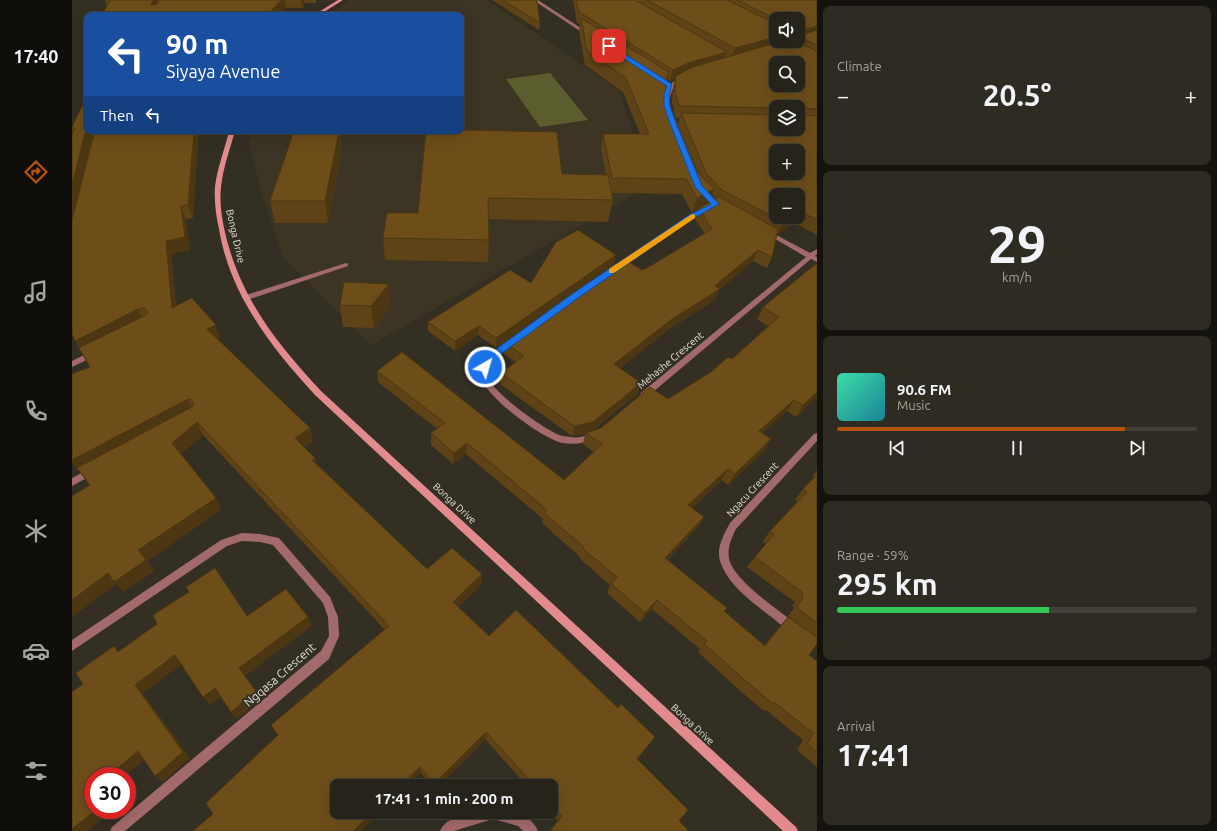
<!DOCTYPE html>
<meta charset="utf-8">
<style>
body{margin:0;font-family:Ubuntu,sans-serif;background:#2e2b23;color:#f1f3f6;height:100vh;display:flex;flex-direction:column;font-size:15px;white-space:nowrap}
*{box-sizing:border-box;margin:0}
p{font-size:13px;color:#a4a4a2}
.icon{flex:none;width:22px;height:22px;fill:none;stroke:currentColor;stroke-width:2;stroke-linecap:round;stroke-linejoin:round}
.map{position:relative;flex:1;overflow:hidden}
.panel{display:flex;flex-direction:column;gap:6px;padding:6px;background:#15130e;width:400px}
.panel>*{flex:none}
.top-card{position:absolute;left:12px;top:12px;width:380px;height:122px;border-radius:8px;box-shadow:0 4px 16px #0002,0 0 0 1px #424039;background:#1a4fa0;color:#fff;overflow:hidden}
.buttons{position:absolute;left:697px;top:12px;display:grid;gap:8px}
.buttons a{display:grid;place-items:center;width:36px;height:36px;border-radius:8px;background:#26231a;box-shadow:0 4px 16px #0002,0 0 0 1px #424039;font-size:20px}
.speed{position:absolute;left:12px;top:767px;display:flex;gap:8px;font-size:20px;font-weight:700;text-align:center}
.speed>*{display:grid;place-content:center;width:52px;height:52px;border-radius:50%;background:#26231a;box-shadow:0 4px 16px #0002,0 0 0 1px #424039;line-height:1}
.speed .limit{border:6px solid #d22;background:#fff;color:#111}
.pin{position:absolute;display:grid;place-items:center;width:34px;height:34px;color:#fff;margin:-17px;border-radius:8px;box-shadow:0 2px 6px #0006}
.me{position:absolute;width:44px;margin:-22px;rotate:38deg;stroke-linejoin:round;filter:drop-shadow(0 0 3px #0008)}
.turn{display:flex;align-items:center;gap:14px;height:84px;padding:0 16px;font-size:18px}
.turn .icon{width:52px;height:52px;stroke-width:2.5}
.turn b{display:block;font-size:28px;line-height:34px}
.then{display:flex;align-items:center;height:38px;padding:0 16px;background:#0003;gap:8px;font-size:15px}
.big{font-size:30px;font-weight:700;line-height:1.1}
.panel .card{flex:1;display:flex;flex-direction:column;justify-content:center;gap:6px;min-width:0;padding:0 14px;border-radius:8px;background:#2e2b23}
.panel .dial{align-items:center;gap:0}
.dial b{font-size:52px;line-height:1}
.song{display:flex;align-items:center;gap:12px}
.cover{width:48px;height:48px;border-radius:6px;background:linear-gradient(135deg,hsl(160 70% 55%),hsl(190 70% 35%))}
.played{height:4px;border-radius:2px;background:linear-gradient(90deg,#b45309 80%,#424039 80%)}
.keys{display:flex;justify-content:space-around;direction:ltr}
.heat{display:flex;justify-content:space-between;align-items:center;font-size:22px;direction:ltr}
.charge{height:6px;border-radius:3px;background:linear-gradient(90deg,#34c759 59%,#424039 0)}
.trip{position:absolute;left:258px;top:779px;width:228px;height:40px;border-radius:8px;background:#26231a;box-shadow:0 4px 16px #0002,0 0 0 1px #424039;font-weight:700;line-height:40px;text-align:center}
main{display:flex;flex:1;min-height:0}
.tabs{display:flex;flex-direction:column;width:72px;justify-content:space-around;align-items:center;background:#0f0e0a;color:#a4a4a2}
.tabs .icon{width:28px;height:28px}
.tabs .active{color:#b45309}
.tabs b{font-size:18px;color:#f1f3f6}
.map>svg:first-child{display:block}
.built{fill:#3c3523}
.green{fill:#5b5d2e}
.lines{fill:none;stroke-linecap:round;stroke-linejoin:round}
.lane{fill:#a26a6b;fill-rule:evenodd}
.street{fill:#a26a6b;fill-rule:evenodd}
.secondary{fill:#e38a8d;fill-rule:evenodd}
.wall{fill:#5e4316;fill-rule:evenodd}
.shaded-wall{fill:#4c3712}
.building{fill:#6d4e19;stroke:#4c3712;fill-rule:evenodd}
.route{fill:#1a73e8;stroke:#114b97}
.slow{fill:#f59e0b}
.labels{text-anchor:middle;stroke-width:4;stroke-linejoin:round;paint-order:stroke}
.street-label{font-size:10px;fill:#e1ded6;stroke:#332f23}
.near-street-label{font-size:12px;fill:#e1ded6;stroke:#332f23}
</style>
<main>
<nav class="tabs">
<b>17:40</b>
<svg class="icon active" aria-label="directions" viewBox="0 0 24 24"><path d="M12 3l9 9-9 9-9-9zM9 14v-3h6M13 9l2 2-2 2"/></svg>
<svg class="icon" aria-label="music" viewBox="0 0 24 24"><path d="M9 18V5l10-2v13"/><circle cx="6" cy="18" r="3"/><circle cx="16" cy="16" r="3"/></svg>
<svg class="icon" aria-label="phone" viewBox="0 0 24 24"><path d="M5 4h4l2 5-3 2q2 4 5 5l2-3 5 2v4C11 20 4 13 5 4z"/></svg>
<svg class="icon" aria-label="climate" viewBox="0 0 24 24"><path d="M12 3v18M4 7l16 10M4 17L20 7"/></svg>
<svg class="icon" aria-label="car" viewBox="0 0 24 24"><path d="M5 17H2v-5l4-1 3-4h7l3 4 3 1v5h-3M9 17h6M6 11h13"/><circle cx="7" cy="17" r="2"/><circle cx="17" cy="17" r="2"/></svg>
<svg class="icon" aria-label="filters" viewBox="0 0 24 24"><path d="M4 7h16M4 17h16"/><circle cx="9" cy="7" r="2"/><circle cx="15" cy="17" r="2"/></svg>
</nav>
<div class="map">
<svg width="745" height="831" viewBox="0 0 745 831">
<rect width="100%" height="100%" fill="#332f23"/>
<polygon class="built" points="277,0 415,0 547,90 578,186 299,345 211,257 190,193 176,140 181,131 389,131 389,15 260,15"/>
<polygon class="green" points="478,73 516,120 468,127 434,79"/>
<g class="lines">
<polygon class="lane" points="274,263 276,264 276,266 175,300 173,300 170,298 171,296"/>
<g class="street">
<polygon points="461,0 466,0 518,34 514,35"/>
<path d="M608 77 612 78C601 87 598 89 598 105L593 106C591 93 597 83 608 77Z"/>
<polygon points="634,207 637,209 636,210 621,218 549,268 545,268 545,264 617,216"/>
<polygon points="695,230 738,253 745,249 745,254 743,256 745,257 745,262 739,259 575,397 569,397 568,395 569,393 734,257 693,233 692,232"/>
<path d="M441 338 444 339 445 341 444 343 418 362C417 368 416 375 418 381 424 394 476 433 491 436 497 437 503 438 509 437 514 436 519 432 524 434L525 436 524 438C513 443 503 445 491 443 471 439 420 401 411 382 408 376 409 368 410 361Z"/>
<polygon points="22,350 25,351 26,353 25,355 0,367 0,361"/>
<path d="M745 433V441L664 529C659 539 654 551 658 562 665 582 706 610 724 624L725 627 724 630 720 632C713 629 708 624 702 619 683 604 656 586 648 561 644 548 652 534 658 523L742 434Z"/>
<polygon points="19,468 22,470 23,472 22,474 0,486 0,478"/>
<polygon points="170,533 188,534 207,538 258,597 266,617 267,636 257,659 53,831 38,831 40,827 249,651 257,636 256,617 251,603 201,545 188,542 170,541 155,546 0,651 0,640 149,540"/>
<path d="M404 812C425 812 456 807 466 831H451L446 826 421 819 382 831H368C374 817 391 816 404 812Z"/>
</g>
<g class="secondary">
<polygon points="266,0 271,0 247,15 242,15"/>
<path d="M157 131H163C158 149 151 168 149 187 147 206 151 226 156 244 173 304 207 346 249 391L724 827 726 831H711L243 395C199 347 158 295 147 229 144 216 142 201 143 187 145 168 153 149 157 131Z"/>
</g>
</g>
<g class="wall">
<polygon points="33,0 244,0 244,3 233,3 231,8 35,6"/>
<polygon points="420,0 465,0 468,23 467,30"/>
<path d="M501 0H745V235L722 223 706 234H705L700 257 695 268 681 261 647 290 643 300 597 329 548 368 569 383 566 393 521 430 529 428 596 399 660 359 696 326 685 319 691 307 745 263V396L724 417 715 411 690 433 699 439 692 451 656 485 650 480 620 508 632 517 626 527 595 560 653 612 692 646 708 626 716 617 725 623 716 616 722 608 720 606 723 602 675 567 683 557 694 544 691 541 698 531 726 502 723 500 731 489 742 478 740 477 745 470V644L737 655 745 661V767L725 750 731 740 694 710 692 711 666 689 626 652 628 649 580 609 568 622 535 593 538 585 508 559V557L470 523 471 519 394 454 381 464 359 445V433L365 429 306 382 305 371 492 480 522 452 511 444 513 434 500 436 428 384 429 373 444 362 432 354 433 343 499 295 424 348 406 335 383 351 356 331V322L459 283 542 265 518 281 570 270 575 268 633 234 623 219 626 209 620 213 610 194 540 193 541 200 536 222 417 219V240L416 262 313 260 311 238 346 213 490 174 534 175 529 148 531 134H568L551 92 513 65 507 31 508 24 505 23ZM704 19H726V41H704ZM603 78 601 87 600 103 604 118H608L606 124 599 107 594 92V83L595 79 598 81ZM704 107H726L704 129ZM640 195 643 199 637 202ZM726 195V217H704Z"/>
<path d="M0 127 15 131H128L126 139 121 218 114 219 118 250 99 254 104 306 148 338 145 339 238 428 241 441 232 447 243 458 245 464 355 569 410 574 409 585 386 607 417 636 546 708 583 737 486 821 478 812H479V786H455L413 739 366 786H359L349 773 265 812H309L289 831 141 814 206 735 313 630 131 435 108 454 149 510 75 561 82 571 51 592 18 486 0 462V374L18 367 3 341 1 132 0 130ZM19 145 11 178 18 150Z"/>
<polygon points="222,131 268,131 270,149 256,223 203,223 198,201"/>
<polygon points="268,305 319,306 302,328 271,327"/>
</g>
<g class="shaded-wall">
<polygon points="81,0 90,0 83,15 79,5"/>
<polygon points="209,0 213,0 214,8 208,15 196,15"/>
<polygon points="229,0 232,0 233,3 231,8"/>
<polygon points="745,26 745,35 726,36 726,31"/>
<polygon points="704,37 704,41 724,41 659,59 663,48"/>
<polygon points="655,52 651,63 604,76 603,78 598,81 601,70 616,63"/>
<polygon points="15,129 15,131 24,131 18,150 0,224 0,185 12,137"/>
<polygon points="122,131 128,131 126,139 121,218 116,205"/>
<polygon points="267,131 268,131 270,149 256,223 253,201"/>
<polygon points="642,189 637,204 627,208 626,209 620,213 625,198"/>
<polygon points="109,206 114,219 118,250 99,254 105,321 100,308 94,241"/>
<polygon points="719,217 725,217 722,223 706,234 711,222"/>
<polygon points="686,250 681,261 647,290 643,300 597,329 539,375 542,364 643,286"/>
<polygon points="544,255 542,265 424,348 424,338"/>
<polygon points="317,284 319,306 302,328 299,306"/>
<polygon points="66,309 72,322 11,354 3,341"/>
<polygon points="144,325 148,338 140,342 135,329"/>
<polygon points="407,326 406,335 383,351 383,341"/>
<polygon points="569,383 566,393 518,433 514,433 513,434 500,436 502,426"/>
<polygon points="745,392 745,396 724,417 731,405"/>
<polygon points="116,399 121,412 8,472 0,462 0,460"/>
<polygon points="722,400 715,411 680,442 687,431"/>
<polygon points="125,422 131,435 106,455 100,443"/>
<polygon points="238,428 241,441 226,451 223,438"/>
<polygon points="699,439 692,451 656,485 663,474"/>
<polygon points="395,443 394,454 381,464 382,453"/>
<polygon points="243,458 246,470 240,460"/>
<polygon points="656,469 650,480 611,516 616,505"/>
<polygon points="144,498 149,510 75,561 82,571 51,592 45,584 0,617 0,600 36,573 66,550"/>
<polygon points="632,517 626,527 588,568 593,558"/>
<polygon points="410,574 409,585 381,612 381,602"/>
<polygon points="585,600 580,609 568,622 573,613"/>
<polygon points="236,617 240,626 173,676 167,668"/>
<polygon points="103,655 110,664 71,693 118,758 91,782 83,776 63,685"/>
<polygon points="143,688 149,696 138,705 131,697"/>
<polygon points="184,691 189,699 165,719 159,712"/>
<polygon points="414,732 413,739 366,786 362,786 362,784"/>
<polygon points="66,751 75,757 53,776 36,776"/>
<polygon points="348,767 349,773 336,786 328,786"/>
<polygon points="21,789 21,806 15,794"/>
<polygon points="23,810 31,810 34,816 15,831 0,831 0,829"/>
<polygon points="301,812 309,812 289,831 281,831"/>
</g>
<g class="building">
<polygon points="38,0 81,0 79,5 85,4 87,0 209,0 196,15 30,15"/>
<polygon points="431,0 465,0 468,23"/>
<polygon points="504,0 563,0 655,52 616,63 601,70 507,12"/>
<polygon points="575,0 655,0 704,24 704,37 663,48"/>
<polygon points="665,0 745,0 745,26 726,31 726,19 704,19"/>
<polygon points="509,18 597,72 594,80 594,92 599,107 626,173 642,189 625,198 614,179 540,178 531,134 577,134 554,78 515,51"/>
<polygon points="745,30 745,45 726,36"/>
<path d="M710 41H723L745 51V109L731 108 729 114 731 115 745 116V220L728 211 726 212V195H704V217H719L711 222 650 190 634 173 609 113 704 115V129H726V107H704V108L607 106 603 91 604 76 621 67ZM704 63H726V85H704ZM704 151H726V173H704Z"/>
<polygon points="15,96 15,129 12,137 0,185 0,134 3,128 0,128 0,127"/>
<polygon points="389,130 485,132 490,174 536,175 541,200 416,198 417,240 311,238 315,213 346,213 354,131 389,131"/>
<polygon points="24,131 122,131 116,205 109,206 113,237 94,241 100,308 120,298 144,325 135,329 238,428 223,438 243,458 240,460 355,569 380,548 410,574 381,602 417,636 444,610 546,708 549,704 583,737 565,759 616,810 607,821 617,831 478,831 490,816 479,804 479,786 463,786 414,732 362,784 348,767 328,786 265,786 265,812 301,812 281,831 121,831 141,814 134,803 206,735 199,725 317,626 125,422 100,443 144,498 66,550 74,560 42,582 36,573 0,600 0,496 18,485 5,468 120,407 122,404 120,400 116,399 0,460 0,374 18,367 7,348 74,315 76,313 73,308 66,309 3,341 0,334 0,220 21,138"/>
<polygon points="222,131 267,131 253,201 198,201"/>
<polygon points="647,197 706,229 700,257 686,250 643,286 648,289 600,319 542,364 569,383 521,422 502,426 429,373 452,356 433,343 508,288 552,259 570,270 575,268 640,229 627,208"/>
<polygon points="506,230 544,255 424,338 407,326 383,341 356,322 438,270 459,283 484,242"/>
<polygon points="745,263 745,392 731,405 722,400 687,431 699,439 663,474 656,469 616,505 632,517 593,558 655,608 652,611 693,646 716,617 745,637 745,644 737,655 745,661 745,752 735,744 741,733 702,702 701,704 674,681 632,644 635,641 585,600 573,613 539,584 545,577 511,549 512,547 472,513 475,510 395,443 382,453 359,433 373,423 305,371 330,352 492,480 530,444 514,433 529,428 578,387 596,399 639,372 656,357 660,359 707,317 691,307"/>
<polygon points="272,282 317,284 299,306 268,305"/>
<polygon points="745,475 745,623 724,607 731,598 729,597 731,593 683,557 702,534 698,531 735,492 731,489"/>
<polygon points="143,568 175,616 214,589 236,617 167,668 184,691 159,712 143,688 131,697 103,655 63,685 111,752 83,776 66,751 36,776 21,776 21,789 15,794 21,806 21,810 23,811 0,829 0,692 11,684 4,673 42,646 46,652 85,624 81,615 117,592 114,587"/>
</g>
<polygon class="route" points="535,45 538,45 600,84 597,94 598,106 603,121 630,186 647,204 622,218 506,298 422,359 418,362 416,369 410,369 410,361 416,355 500,294 617,215 639,204 623,187 597,121 592,106 592,94 595,86 535,48"/>
<polygon class="slow" points="620,214 623,215 623,218 542,273 537,273 537,269"/>
<g class="labels">
<g class="street-label">
<text transform="translate(164 236) rotate(77)" y="4">Bonga Drive</text>
<text transform="translate(598 360) rotate(-40)" y="4">Mehashe Crescent</text>
<text transform="translate(680 489) rotate(-47)" y="4">Ngacu Crescent</text>
<text transform="translate(383 503) rotate(43)" y="4">Bonga Drive</text>
<text transform="translate(621 724) rotate(43)" y="4">Bonga Drive</text>
</g>
<g class="near-street-label">
<text transform="translate(208 675) rotate(-41)" y="4">Ngqasa Crescent</text>
</g>
</g>
</svg>
<div class="buttons">
<a><svg class="icon" aria-label="sound" viewBox="0 0 24 24"><path d="M4 9h4l5-4v14l-5-4H4zM17 9q2 3 0 6"/></svg></a>
<a><svg class="icon" aria-label="search" viewBox="0 0 24 24"><circle cx="10" cy="10" r="6"/><path d="M15 15l6 6"/></svg></a>
<a><svg class="icon" aria-label="layers" viewBox="0 0 24 24"><path d="M12 4l9 5-9 5-9-5zM3 14l9 5 9-5"/></svg></a>
<a>+</a>
<a>−</a>
</div>
<div class="speed"><div class="limit">30</div></div>
<div class="pin" style="left:537px;top:46px;background:#d93025"><svg class="icon" aria-label="arrive" viewBox="0 0 24 24"><path d="M6 21V4h12l-3 4 3 4H6"/></svg></div>
<svg class="me" style="left:413px;top:367px" viewBox="-20 -20 40 40"><circle r="17" fill="#1a73e8" stroke="#fff" stroke-width="3"/><path d="M0-11L8 9 0 5-8 9z" fill="#fff"/></svg>
<div class="trip">17:41 · 1 min · 200 m</div>
<div class="top-card">
<div class="turn"><svg class="icon" aria-label="left" viewBox="0 0 24 24"><path d="M17 20v-9H6M10 6l-5 5 5 5"/></svg><div><b>90 m</b>Siyaya Avenue</div></div>
<div class="then">Then<svg class="icon" aria-label="left" viewBox="0 0 24 24"><path d="M17 20v-9H6M10 6l-5 5 5 5"/></svg></div>
</div>
</div>
<section class="panel">
<div class="card"><p>Climate</p>
<div class="heat"><a>−</a><b class="big">20.5°</b><a>+</a></div>
</div>
<div class="card dial"><b>29</b><p>km/h</p></div>
<div class="card">
<div class="song"><i class="cover"></i><div><b>90.6 FM</b><p>Music</p></div></div>
<div class="played"></div>
<div class="keys"><svg class="icon" aria-label="previous" viewBox="0 0 24 24"><path d="M18 5L8 12l10 7zM5 5v14"/></svg><svg class="icon" aria-label="pause" viewBox="0 0 24 24"><path d="M8 5v14M16 5v14"/></svg><svg class="icon" aria-label="next" viewBox="0 0 24 24"><path d="M6 5l10 7-10 7zM19 5v14"/></svg></div>
</div>
<div class="card"><p>Range · 59%</p><b class="big">295 km</b><div class="charge"></div></div>
<div class="card"><p>Arrival</p><b class="big">17:41</b></div>
</section>
</main>
